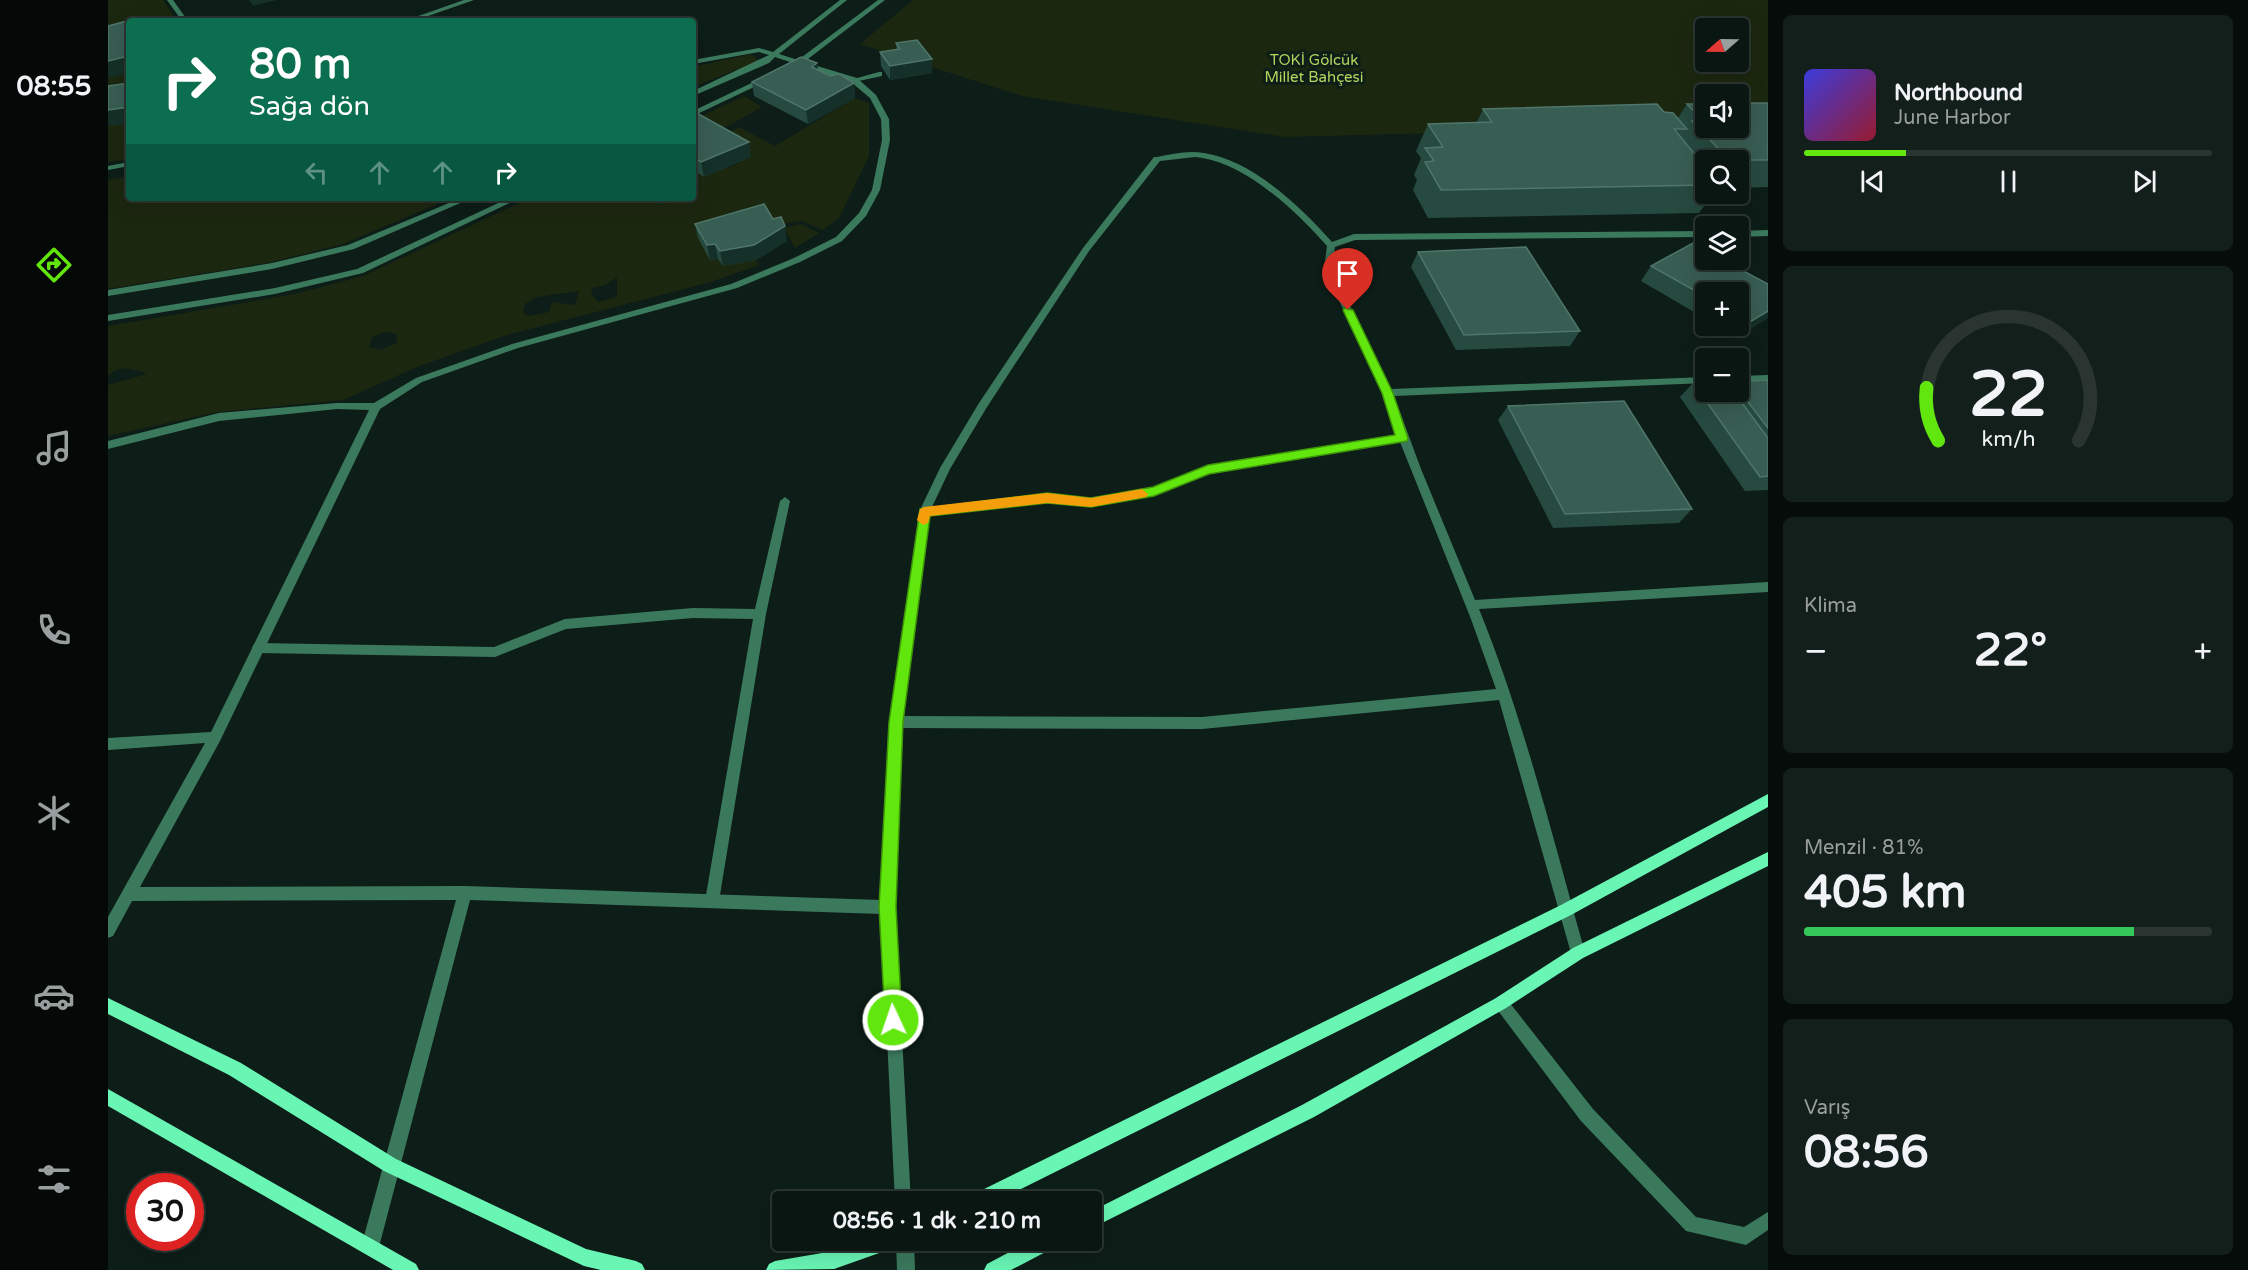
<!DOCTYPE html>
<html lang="tr">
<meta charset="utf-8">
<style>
body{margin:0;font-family:"Varela Round",sans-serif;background:#131f1b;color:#f1f3f6;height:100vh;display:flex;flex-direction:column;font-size:22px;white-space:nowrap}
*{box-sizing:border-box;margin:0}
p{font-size:20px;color:#999f9f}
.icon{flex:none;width:33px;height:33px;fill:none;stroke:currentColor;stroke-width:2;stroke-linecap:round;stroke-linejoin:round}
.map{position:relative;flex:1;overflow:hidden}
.drawer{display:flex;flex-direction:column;gap:15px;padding:15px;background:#060c0a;width:480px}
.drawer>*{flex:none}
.banner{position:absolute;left:18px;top:18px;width:570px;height:183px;border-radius:6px;box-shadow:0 6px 24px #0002,0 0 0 2px #2a3532;background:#0b6e4f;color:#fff;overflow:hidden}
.needle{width:39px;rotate:250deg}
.buttons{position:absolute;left:1587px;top:18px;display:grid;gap:12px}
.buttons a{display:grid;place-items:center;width:54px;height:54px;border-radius:6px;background:#0a1612;box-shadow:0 6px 24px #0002,0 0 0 2px #2a3532;font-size:30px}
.speed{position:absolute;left:18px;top:1173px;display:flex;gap:12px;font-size:30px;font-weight:700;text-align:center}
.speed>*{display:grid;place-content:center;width:78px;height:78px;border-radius:50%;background:#0a1612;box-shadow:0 6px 24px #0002,0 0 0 2px #2a3532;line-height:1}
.speed .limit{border:9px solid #d22;background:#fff;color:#111}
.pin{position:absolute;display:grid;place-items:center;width:51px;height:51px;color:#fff;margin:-62px -26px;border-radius:50% 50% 50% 0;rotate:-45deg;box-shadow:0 0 6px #0007}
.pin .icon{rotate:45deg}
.me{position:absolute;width:66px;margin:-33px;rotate:357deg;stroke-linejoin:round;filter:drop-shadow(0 0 4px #0008)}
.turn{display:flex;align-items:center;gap:21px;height:126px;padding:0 24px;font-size:27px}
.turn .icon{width:78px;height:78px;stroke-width:2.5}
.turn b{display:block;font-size:42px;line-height:51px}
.lanes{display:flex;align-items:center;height:57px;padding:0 24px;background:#0003;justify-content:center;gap:30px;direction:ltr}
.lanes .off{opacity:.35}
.big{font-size:45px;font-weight:700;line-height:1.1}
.drawer .card{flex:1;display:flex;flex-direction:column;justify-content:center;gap:9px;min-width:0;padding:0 21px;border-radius:9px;background:#131f1b}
.drawer .dial{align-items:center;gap:0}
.dial svg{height:156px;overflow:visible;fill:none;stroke:#2a3532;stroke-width:7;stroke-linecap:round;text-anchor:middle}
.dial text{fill:#f1f3f6;stroke:none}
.song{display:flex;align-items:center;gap:18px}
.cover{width:72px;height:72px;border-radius:9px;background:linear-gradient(135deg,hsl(240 70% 55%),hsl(350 70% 35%))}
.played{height:6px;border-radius:3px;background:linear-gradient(90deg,#61e60e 25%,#2a3532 25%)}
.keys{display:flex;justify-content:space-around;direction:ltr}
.heat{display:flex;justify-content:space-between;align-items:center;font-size:33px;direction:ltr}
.charge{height:9px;border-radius:4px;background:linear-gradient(90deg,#34c759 81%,#2a3532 0)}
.trip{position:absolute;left:664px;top:1191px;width:330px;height:60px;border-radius:6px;background:#0a1612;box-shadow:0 6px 24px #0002,0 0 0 2px #2a3532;font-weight:700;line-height:60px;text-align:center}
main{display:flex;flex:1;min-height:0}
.tab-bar{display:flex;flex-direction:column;width:108px;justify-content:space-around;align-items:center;background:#040907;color:#999f9f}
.tab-bar .icon{width:42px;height:42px}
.tab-bar .selected{color:#61e60e}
.tab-bar b{font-size:27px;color:#f1f3f6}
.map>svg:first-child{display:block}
.green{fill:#1c2710;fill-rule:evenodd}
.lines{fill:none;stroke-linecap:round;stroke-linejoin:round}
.service{fill:#3b795d;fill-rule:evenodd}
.minor{fill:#3b795d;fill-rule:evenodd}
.secondary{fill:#69f6b5;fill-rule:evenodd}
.wall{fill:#264a40}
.shaded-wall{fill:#153028}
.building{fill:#385d52;stroke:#4f766a;stroke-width:1.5}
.route{fill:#61e60e;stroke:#3f9609;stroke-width:1.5}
.slow{fill:#f59e0b}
.labels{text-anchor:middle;stroke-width:6;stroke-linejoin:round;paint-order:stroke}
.far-park-label{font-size:15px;fill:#b6d65e;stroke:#0d1d18}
</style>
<main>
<nav class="tab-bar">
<b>08:55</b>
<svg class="icon selected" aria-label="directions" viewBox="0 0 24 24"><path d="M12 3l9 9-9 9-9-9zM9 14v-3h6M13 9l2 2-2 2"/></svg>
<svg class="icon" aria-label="music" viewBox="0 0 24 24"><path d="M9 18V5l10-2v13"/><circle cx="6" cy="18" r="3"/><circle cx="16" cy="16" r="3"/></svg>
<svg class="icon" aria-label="phone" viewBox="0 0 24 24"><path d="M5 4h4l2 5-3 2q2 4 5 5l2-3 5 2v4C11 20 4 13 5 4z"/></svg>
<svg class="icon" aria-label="climate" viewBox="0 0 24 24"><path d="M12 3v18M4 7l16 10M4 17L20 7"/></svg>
<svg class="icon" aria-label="car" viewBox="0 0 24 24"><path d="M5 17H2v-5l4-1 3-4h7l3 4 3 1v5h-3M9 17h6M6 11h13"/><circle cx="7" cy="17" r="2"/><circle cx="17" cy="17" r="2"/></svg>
<svg class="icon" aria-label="filters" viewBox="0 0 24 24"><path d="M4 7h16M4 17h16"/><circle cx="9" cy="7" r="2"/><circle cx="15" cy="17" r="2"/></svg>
</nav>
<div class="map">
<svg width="1660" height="1270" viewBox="0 0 1660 1270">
<rect width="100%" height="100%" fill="#0d1d18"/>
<g class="green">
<polygon points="0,0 55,0 69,21 21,21 21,159 0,162"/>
<path d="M805 0H1660V124L1631 125 1630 94H1598L1597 126 1177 137 914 96 752 44ZM1598 28H1630V62H1598Z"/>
<polygon points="643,54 651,61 585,87 585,67"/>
<polygon points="636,96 654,107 604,135 585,120"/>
<path d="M747 98 761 103V156L731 218 715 230 693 221 670 225 610 259 648 260 651 265 603 282 399 335 309 367 235 400 110 412 0 436V385L39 374C25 369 11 364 0 376V326L187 294 255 276 422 198H542L551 204 564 198H585V170L623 167 642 157 610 139 631 127 667 146ZM509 277V297L490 302 483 293 484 288 498 285ZM471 291 467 305 444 302 441 312 420 316 415 312 417 304 429 297ZM277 332 289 334V343L272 350 261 347 264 337Z"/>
<polygon points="21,176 21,198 344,198 235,244 164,262 0,289 0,180"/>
<polygon points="693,224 711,233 687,248 676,228"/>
</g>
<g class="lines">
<g class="service">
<polygon points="771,72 774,72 774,76 746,82 742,80"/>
<polygon points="677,497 682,501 658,614 611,901 609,906 604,908 599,906 597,901 645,619 585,618 458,629 387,657 150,653 146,652 144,648 146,644 150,643 386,647 457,619 585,608 647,609 672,501"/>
<polygon points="1393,995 1398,998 1485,1109 1588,1217 1636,1227 1660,1212 1660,1230 1638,1245 1578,1231 1473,1121 1388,1008 1385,1003 1388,998"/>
</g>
<g class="minor">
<polygon points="59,0 65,0 80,21 74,21"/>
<polygon points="356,0 366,0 306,21 296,21"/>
<path d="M732 0H739L671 54 690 60 770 0H777L696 62 749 78 768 95 781 119 782 140 772 190 758 216 734 241 692 262 629 288 410 348 314 382 272 409 112 741 32 887 357 886 773 900 782 722 811 512 832 468 871 403 975 248 1046 157H1049C1064 154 1080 150 1096 153 1144 160 1193 207 1224 242L1246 234 1598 231V237L1247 240 1227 247 1224 269 1283 389 1598 377V383L1286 396 1313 469 1367 600 1660 582V592L1371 609C1416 720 1445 838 1477 953L1475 958 1470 960 1465 958 1463 953 1391 700 1094 729 794 728 787 907 803 1202H787L773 914 362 900 271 1247 268 1253 262 1256 256 1253 253 1247 348 900 24 901 5 936 0 938V917L97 743 0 750V738L103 732 261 410 229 409 111 421 0 449V441L111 413 229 403H266L308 378 404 344 623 284 686 258 728 237 751 213 764 190 774 140 773 119 762 98 743 82 692 65 683 68 682 66 685 63 667 57 661 63 585 96V91L661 55 651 52 585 64V60L651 48 665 52ZM1087 157C1136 161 1188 211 1219 246L1216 269 1275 393 1289 435 1100 466 1045 487 983 498 939 494 824 507 842 469 879 407 981 251 1052 161ZM1292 442 1363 619 1388 689 1094 717 795 716 821 516 939 502 983 506 1046 495 1101 474Z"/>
<polygon points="654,78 661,80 585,116 585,111"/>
<polygon points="21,162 21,166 0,170 0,166"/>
<polygon points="353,198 364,198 246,249 164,269 0,296 0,290 164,263 240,245"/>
<polygon points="401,198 412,198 255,273 167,294 0,321 0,315 167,288 249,269"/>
<polygon points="1660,230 1660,236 1630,237 1630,231"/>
<polygon points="1660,375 1660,381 1630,382 1630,376"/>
<polygon points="788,1240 806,1240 807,1270 789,1270"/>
</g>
<g class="secondary">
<polygon points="1660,794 1660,807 1463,915 887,1202 860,1202 862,1196 1453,905"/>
<polygon points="1660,852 1660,866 1475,958 1398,1008 1206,1117 984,1228 984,1211 1194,1105 1388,998 1465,948"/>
<polygon points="0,998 133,1063 288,1159 478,1249 528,1261 534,1264 537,1270 493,1270 476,1266 276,1171 121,1075 0,1014"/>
<polygon points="0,1089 308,1264 311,1270 285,1270 0,1106"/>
<polygon points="758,1240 793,1240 791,1246 726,1269 658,1270 661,1264 667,1261 726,1251"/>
<polygon points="924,1240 951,1240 949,1246 903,1270 876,1270 879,1264"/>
</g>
</g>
<g class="wall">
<polygon points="788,43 824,73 782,80 773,66 772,52 788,49"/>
<polygon points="710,70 722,76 746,83 747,98 700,124 646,96 644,82"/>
<polygon points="1660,103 1660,187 1630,188 1630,160 1598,160 1598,194 1605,194 1591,213 1320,218 1305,190 1309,180 1306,175 1313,158 1308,151 1320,124 1369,122 1375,109 1556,112 1570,118 1579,104"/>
<polygon points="585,111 643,157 596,177 585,170"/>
<polygon points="542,198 564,198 551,204"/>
<polygon points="587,224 679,241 648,260 615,266 610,259 602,260 590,238"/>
<polygon points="1310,252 1472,331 1462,346 1348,350 1303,267"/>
<polygon points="1543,266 1660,284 1660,318 1629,337 1609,326 1630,326 1630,292 1598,292 1598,319 1533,281"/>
<polygon points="1630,382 1660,382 1660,490 1637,491 1572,397 1585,383 1598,392 1630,392"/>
<polygon points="1400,406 1584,509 1571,523 1445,528 1390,420"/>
</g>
<g class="shaded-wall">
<polygon points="141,0 169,0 145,6"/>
<polygon points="21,56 21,73 1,78 0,76 0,61"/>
<polygon points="824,59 824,73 782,80 782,66"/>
<polygon points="709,63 711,77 704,67"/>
<polygon points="746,83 747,98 700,124 698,110"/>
<polygon points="21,107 21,123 0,126 0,110"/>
<polygon points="641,142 643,157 596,177 593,162"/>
<polygon points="549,198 564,198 551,204"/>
<polygon points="677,226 679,241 648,260 615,266 612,251"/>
<polygon points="607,244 610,259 602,260 599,245"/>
<polygon points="1660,311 1660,318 1629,337 1642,322"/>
</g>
<g class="building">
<polygon points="19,21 21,25 21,56 0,61 0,26"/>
<polygon points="809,40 824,59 782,66 772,52 792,49 788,43"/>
<polygon points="693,57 709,63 704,67 722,76 731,74 746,83 698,110 644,82"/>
<polygon points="21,83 21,107 0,110 0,86"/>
<polygon points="1630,103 1660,103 1660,160 1621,160 1584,121 1593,119 1579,104 1598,104 1598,128 1630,128"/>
<polygon points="1549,104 1556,112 1565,113 1579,129 1566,129 1598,168 1598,185 1333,190 1317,162 1326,161 1317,148 1335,147 1320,124 1384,122 1375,109"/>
<polygon points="585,111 641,142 593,162 585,157"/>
<polygon points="656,204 665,219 673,217 677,226 646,245 612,251 607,244 599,245 587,224"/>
<polygon points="1585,243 1598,250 1598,260 1615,260 1660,284 1660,311 1642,322 1630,316 1630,292 1598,292 1598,297 1543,266"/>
<polygon points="1418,247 1472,331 1356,335 1310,252"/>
<polygon points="1658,380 1660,382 1660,428 1630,389 1630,382"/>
<polygon points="1598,382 1598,392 1626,392 1660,438 1660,476 1652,477 1585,383"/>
<polygon points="1516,401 1584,509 1457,514 1400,406"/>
</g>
<polygon class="route" points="1236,308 1245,310 1285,393 1300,438 1299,441 1101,474 1046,496 983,507 939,503 822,516 795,722 788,907 794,1020 792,1026 785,1029 779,1026 777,1020 771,907 781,722 812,509 939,493 983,498 1045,487 1100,465 1287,435 1274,393 1235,310"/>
<polygon class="slow" points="1034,489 1040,494 1038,497 983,507 939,503 822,516 820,523 815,525 809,520 812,509 816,507 939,493 983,498"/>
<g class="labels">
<g class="far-park-label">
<text x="1206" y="65">TOKİ Gölcük<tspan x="1206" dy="17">Millet Bahçesi</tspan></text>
</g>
</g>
</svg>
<div class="buttons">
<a><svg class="needle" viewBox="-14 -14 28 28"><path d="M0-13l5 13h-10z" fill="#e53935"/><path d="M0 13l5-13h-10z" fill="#999f9f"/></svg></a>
<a><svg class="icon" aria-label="sound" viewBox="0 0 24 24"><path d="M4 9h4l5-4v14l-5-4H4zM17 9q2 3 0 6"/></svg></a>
<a><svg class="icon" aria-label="search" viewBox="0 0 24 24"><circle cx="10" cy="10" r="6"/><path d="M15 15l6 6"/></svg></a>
<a><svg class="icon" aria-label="layers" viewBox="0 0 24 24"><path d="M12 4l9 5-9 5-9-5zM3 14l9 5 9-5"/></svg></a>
<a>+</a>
<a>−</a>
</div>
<div class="speed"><div class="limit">30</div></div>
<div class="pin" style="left:1240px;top:310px;background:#d93025"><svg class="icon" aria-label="arrive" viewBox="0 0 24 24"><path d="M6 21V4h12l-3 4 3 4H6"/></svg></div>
<svg class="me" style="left:785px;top:1020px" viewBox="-20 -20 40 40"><circle r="17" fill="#61e60e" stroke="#fff" stroke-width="3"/><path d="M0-11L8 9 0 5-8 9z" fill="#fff"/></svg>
<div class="trip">08:56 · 1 dk · 210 m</div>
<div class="banner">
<div class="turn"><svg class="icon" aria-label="right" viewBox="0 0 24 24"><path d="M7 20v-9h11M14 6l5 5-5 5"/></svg><div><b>80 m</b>Sağa dön</div></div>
<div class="lanes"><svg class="icon off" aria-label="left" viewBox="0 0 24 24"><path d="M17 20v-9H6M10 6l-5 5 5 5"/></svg><svg class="icon off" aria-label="ahead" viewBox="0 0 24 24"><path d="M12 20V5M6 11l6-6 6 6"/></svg><svg class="icon off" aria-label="ahead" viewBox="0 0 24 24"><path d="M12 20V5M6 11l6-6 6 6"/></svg><svg class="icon" aria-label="right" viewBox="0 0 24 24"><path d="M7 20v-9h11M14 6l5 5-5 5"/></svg></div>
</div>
</div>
<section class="drawer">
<div class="card">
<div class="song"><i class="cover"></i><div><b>Northbound</b><p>June Harbor</p></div></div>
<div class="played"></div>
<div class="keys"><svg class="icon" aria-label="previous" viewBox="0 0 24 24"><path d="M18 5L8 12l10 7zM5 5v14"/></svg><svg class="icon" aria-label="pause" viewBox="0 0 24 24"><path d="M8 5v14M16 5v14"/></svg><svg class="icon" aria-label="next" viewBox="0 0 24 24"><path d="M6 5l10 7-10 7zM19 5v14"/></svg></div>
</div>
<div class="card dial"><svg viewBox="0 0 100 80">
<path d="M14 69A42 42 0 1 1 86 69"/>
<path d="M14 69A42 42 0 0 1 8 42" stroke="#61e60e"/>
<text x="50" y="56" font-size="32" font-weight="700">22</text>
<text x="50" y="72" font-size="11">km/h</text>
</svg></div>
<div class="card"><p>Klima</p>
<div class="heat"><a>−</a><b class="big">22°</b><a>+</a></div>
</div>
<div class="card"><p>Menzil · 81%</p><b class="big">405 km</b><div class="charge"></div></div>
<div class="card"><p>Varış</p><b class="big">08:56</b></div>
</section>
</main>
